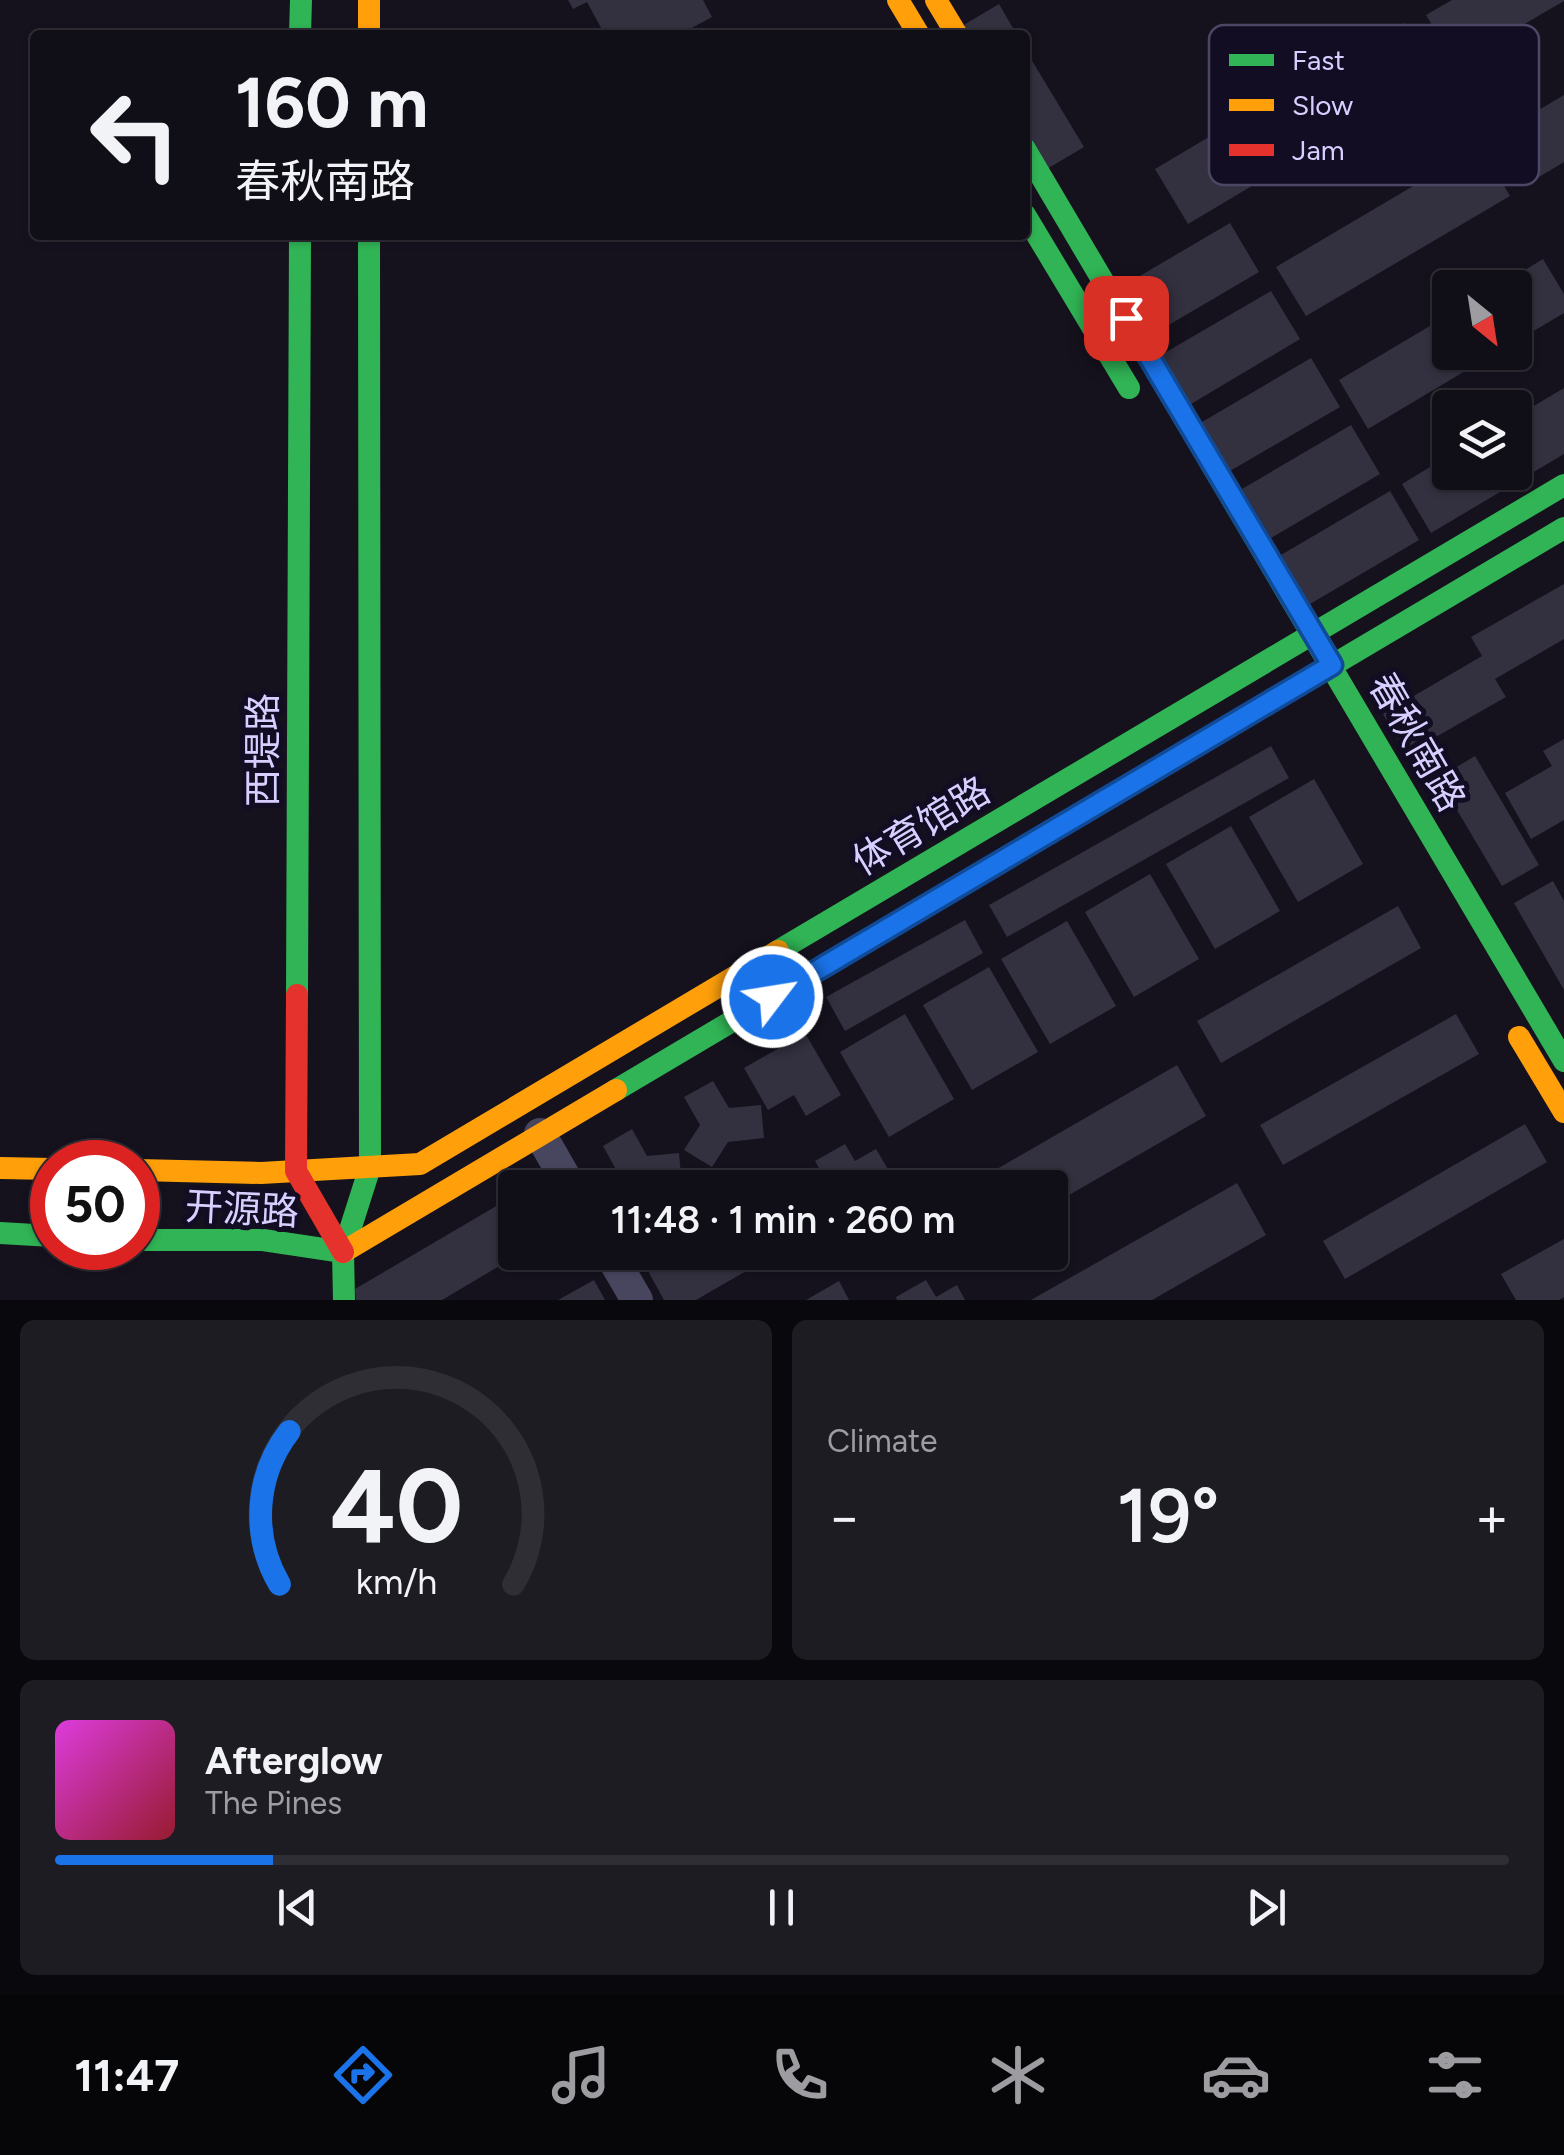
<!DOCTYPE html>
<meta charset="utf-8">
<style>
body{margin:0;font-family:Figtree,"Noto Sans SC",sans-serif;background:#1e1c23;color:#f1f3f6;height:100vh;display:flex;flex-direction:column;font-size:38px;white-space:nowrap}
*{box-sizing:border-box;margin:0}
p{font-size:32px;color:#9c9ca1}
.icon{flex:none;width:55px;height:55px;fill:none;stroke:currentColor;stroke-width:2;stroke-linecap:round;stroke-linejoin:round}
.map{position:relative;height:1300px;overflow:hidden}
.sheet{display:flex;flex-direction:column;gap:20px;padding:20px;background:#09080c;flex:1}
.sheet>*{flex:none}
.top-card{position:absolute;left:30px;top:30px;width:1000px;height:210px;border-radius:10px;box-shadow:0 2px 8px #0004,0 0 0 2px #302e35;background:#100e16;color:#f1f3f6;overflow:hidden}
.needle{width:65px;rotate:150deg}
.tools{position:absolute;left:1432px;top:270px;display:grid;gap:20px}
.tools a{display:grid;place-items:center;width:100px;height:100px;border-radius:10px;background:#100e16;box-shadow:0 2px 8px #0004,0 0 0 2px #302e35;font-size:50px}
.speed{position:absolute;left:30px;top:1140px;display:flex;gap:20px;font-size:50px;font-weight:700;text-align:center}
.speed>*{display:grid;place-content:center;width:130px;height:130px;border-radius:50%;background:#100e16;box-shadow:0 2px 8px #0004,0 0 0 2px #302e35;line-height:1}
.speed .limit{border:15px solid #d22;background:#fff;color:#111}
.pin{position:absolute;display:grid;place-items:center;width:85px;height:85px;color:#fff;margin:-42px;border-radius:20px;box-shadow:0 5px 15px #0006}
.me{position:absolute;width:110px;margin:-55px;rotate:59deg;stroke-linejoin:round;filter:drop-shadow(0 0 8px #0008)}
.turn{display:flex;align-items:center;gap:35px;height:210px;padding:0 40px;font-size:45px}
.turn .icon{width:130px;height:130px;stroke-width:2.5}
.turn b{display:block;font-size:70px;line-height:85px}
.big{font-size:75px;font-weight:600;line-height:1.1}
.sheet .tile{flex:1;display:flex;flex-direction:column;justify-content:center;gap:15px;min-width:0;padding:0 35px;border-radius:15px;background:#1e1c23}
.sheet .dial{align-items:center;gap:0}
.dial svg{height:260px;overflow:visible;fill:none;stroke:#302e35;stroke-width:7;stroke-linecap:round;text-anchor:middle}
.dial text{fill:#f1f3f6;stroke:none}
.song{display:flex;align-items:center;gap:30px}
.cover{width:120px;height:120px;border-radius:15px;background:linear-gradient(135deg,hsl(300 70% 55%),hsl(350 70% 35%))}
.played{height:10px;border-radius:5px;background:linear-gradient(90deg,#1a73e8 15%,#302e35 15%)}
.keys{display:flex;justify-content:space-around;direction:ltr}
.heat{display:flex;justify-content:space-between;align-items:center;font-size:55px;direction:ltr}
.sheet .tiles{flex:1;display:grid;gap:20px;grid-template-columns:1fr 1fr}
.tile:last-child{grid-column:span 2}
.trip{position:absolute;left:498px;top:1170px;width:570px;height:100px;border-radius:10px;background:#100e16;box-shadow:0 2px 8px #0004,0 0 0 2px #302e35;font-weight:600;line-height:100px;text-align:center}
.tabs{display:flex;height:160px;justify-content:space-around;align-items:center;background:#060609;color:#9c9ca1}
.tabs .icon{width:70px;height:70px}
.tabs .on{color:#1a73e8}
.tabs b{font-size:45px;color:#f1f3f6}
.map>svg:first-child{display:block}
.building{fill:#333040}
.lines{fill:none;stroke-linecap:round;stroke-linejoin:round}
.street{stroke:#48465f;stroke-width:32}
.fast{stroke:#30b455;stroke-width:22}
.slow{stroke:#ff9f0a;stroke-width:22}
.jam{stroke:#e5322d;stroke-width:22}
.route-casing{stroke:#114b97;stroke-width:25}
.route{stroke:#1a73e8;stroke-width:18}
.labels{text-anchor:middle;stroke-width:10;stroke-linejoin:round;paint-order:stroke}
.street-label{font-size:38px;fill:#d6cfff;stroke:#120d23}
.key{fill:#120d23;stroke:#4d4765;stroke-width:2.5}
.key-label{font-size:28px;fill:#d6cfff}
</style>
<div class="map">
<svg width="1564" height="1300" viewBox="0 0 1564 1300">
<rect width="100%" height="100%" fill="#15121e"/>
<g class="building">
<polygon points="568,0 703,0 712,17 679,35 605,35 587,2 573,9"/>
<polygon points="1452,0 1564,0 1564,1 1456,64 1426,15"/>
<polygon points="999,4 1017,35 967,35 962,26"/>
<polygon points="1404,23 1434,74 1354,121 1324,70"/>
<polygon points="1025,49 1084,147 1047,169 1025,133"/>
<polygon points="1313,75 1346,130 1188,224 1155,169"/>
<polygon points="1564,95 1564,162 1534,180 1505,130"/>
<polygon points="1481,146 1510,196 1306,316 1276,267"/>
<polygon points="1230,223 1259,272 1150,336 1121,287"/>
<polygon points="1543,259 1564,294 1564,313 1515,342 1515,288 1495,288"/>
<polygon points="1271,291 1300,339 1191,404 1161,355"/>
<polygon points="1450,314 1450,352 1497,352 1368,429 1339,380"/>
<polygon points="1311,358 1340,407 1230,471 1202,422"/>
<polygon points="1564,388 1564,454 1431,533 1402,484 1450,455 1450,472 1515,472 1515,417"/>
<polygon points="1351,425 1380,474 1271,538 1242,489"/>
<polygon points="1390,491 1419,540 1310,604 1281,555"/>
<polygon points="1564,584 1564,639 1495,679 1506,697 1406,754 1383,714 1482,656 1471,637"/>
<polygon points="1564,739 1564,820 1531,839 1505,793 1552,766 1543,751"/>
<polygon points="1271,746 1289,778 1007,937 989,905"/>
<polygon points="1475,756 1539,865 1502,886 1438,778"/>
<polygon points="1314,779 1363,864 1298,902 1249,817"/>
<polygon points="1231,826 1280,911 1215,949 1166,864"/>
<polygon points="1150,874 1199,959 1134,997 1085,912"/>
<polygon points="1553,881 1564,901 1564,990 1514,903"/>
<polygon points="1398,906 1421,948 1221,1063 1197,1021"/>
<polygon points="965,920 983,953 845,1031 826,997"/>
<polygon points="1067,921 1116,1006 1050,1044 1001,959"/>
<polygon points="989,967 1038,1052 972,1090 923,1005"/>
<polygon points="905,1014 954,1099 889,1137 840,1052"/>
<polygon points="1456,1014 1479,1054 1283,1165 1260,1125"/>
<polygon points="805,1033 841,1095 806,1116 794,1095 768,1110 744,1068"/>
<polygon points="1177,1065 1206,1116 1050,1206 1050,1188 964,1188"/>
<polygon points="713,1081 729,1108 761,1105 764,1138 728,1142 712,1167 684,1150 700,1125 684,1097"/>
<polygon points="1525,1124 1547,1162 1345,1279 1323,1241"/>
<polygon points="632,1129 647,1156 679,1153 682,1186 609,1188 618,1173 603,1146"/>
<polygon points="845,1144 855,1161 876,1149 892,1176 872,1188 830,1188 815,1161"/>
<polygon points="1237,1183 1266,1235 1152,1300 1031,1300"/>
<polygon points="515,1195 515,1252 523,1252 442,1300 356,1300 355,1289"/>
<polygon points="1564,1239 1564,1297 1559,1300 1516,1300 1501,1274"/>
<polygon points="680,1252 779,1252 696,1300 664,1300 648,1271"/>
<polygon points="594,1280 605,1300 558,1300"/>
<polygon points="926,1280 936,1297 957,1285 965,1300 897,1300 896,1297"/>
<polygon points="839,1281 849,1300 806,1300"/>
</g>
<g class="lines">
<g class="street">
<polyline points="540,1134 571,1188"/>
<polyline points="609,1252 637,1300"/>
</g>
<g class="fast">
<polyline points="300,35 301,0"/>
<polyline points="1025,149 1564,1061"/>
<polyline points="1025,215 1129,388"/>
<polyline points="778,951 1564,485"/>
<polyline points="297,995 300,235"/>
<polyline points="616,1090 1564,528"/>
<polyline points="0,1233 52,1236"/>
<polyline points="138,1240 263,1240 343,1252"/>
<polyline points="344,1300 343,1252 370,1167 369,235"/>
</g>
<g class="slow">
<polyline points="369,0 369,35"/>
<polyline points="898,0 919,35"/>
<polyline points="936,0 957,35"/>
<polyline points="1519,1037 1564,1112"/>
<polyline points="0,1168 52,1169"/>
<polyline points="138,1170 261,1173 420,1164 778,951"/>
<polyline points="343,1252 616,1090"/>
</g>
<polyline class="jam" points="297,995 296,1171 343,1252"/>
</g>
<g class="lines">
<g class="route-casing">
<polyline id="route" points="772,997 1332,665 1126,318"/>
</g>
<use href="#route" class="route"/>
</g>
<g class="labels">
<g class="street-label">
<text transform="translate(1417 742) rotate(60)" y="13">春秋南路</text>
<text transform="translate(263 750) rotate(-90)" y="13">西堤路</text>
<text transform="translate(921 826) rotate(-31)" y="13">体育馆路</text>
<text transform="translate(242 1209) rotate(3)" y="13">开源路</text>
</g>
</g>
<rect x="1209" y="25" width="330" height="160" rx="15" class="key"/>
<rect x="1229" y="54" width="45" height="12" fill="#30b455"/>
<rect x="1229" y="99" width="45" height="12" fill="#ff9f0a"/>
<rect x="1229" y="144" width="45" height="12" fill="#e5322d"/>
<g class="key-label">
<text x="1292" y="70">Fast</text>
<text x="1292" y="115">Slow</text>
<text x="1292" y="160">Jam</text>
</g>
</svg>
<div class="tools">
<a><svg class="needle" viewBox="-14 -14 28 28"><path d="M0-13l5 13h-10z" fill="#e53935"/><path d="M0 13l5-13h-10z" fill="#9c9ca1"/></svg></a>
<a><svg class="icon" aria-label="layers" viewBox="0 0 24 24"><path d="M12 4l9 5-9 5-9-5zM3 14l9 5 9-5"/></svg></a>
</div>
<div class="speed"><div class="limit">50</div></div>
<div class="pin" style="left:1126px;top:318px;background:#d93025"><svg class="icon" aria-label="arrive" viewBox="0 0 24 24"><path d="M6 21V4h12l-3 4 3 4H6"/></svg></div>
<svg class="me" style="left:772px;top:997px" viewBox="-20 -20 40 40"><circle r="17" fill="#1a73e8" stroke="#fff" stroke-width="3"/><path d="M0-11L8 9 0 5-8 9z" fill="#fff"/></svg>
<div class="trip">11:48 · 1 min · 260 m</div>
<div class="top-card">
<div class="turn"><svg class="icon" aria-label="left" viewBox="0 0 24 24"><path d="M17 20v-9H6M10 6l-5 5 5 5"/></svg><div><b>160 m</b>春秋南路</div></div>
</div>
</div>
<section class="sheet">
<div class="tiles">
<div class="tile dial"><svg viewBox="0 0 100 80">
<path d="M14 69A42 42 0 1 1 86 69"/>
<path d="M14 69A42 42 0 0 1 17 22" stroke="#1a73e8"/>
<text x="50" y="56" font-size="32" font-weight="700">40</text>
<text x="50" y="72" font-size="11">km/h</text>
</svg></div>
<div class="tile"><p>Climate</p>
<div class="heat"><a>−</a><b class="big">19°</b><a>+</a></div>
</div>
<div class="tile">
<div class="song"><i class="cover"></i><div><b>Afterglow</b><p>The Pines</p></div></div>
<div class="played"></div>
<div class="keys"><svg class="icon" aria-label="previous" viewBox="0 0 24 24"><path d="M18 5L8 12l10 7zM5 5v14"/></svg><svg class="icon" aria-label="pause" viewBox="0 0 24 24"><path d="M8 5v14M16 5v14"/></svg><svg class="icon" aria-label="next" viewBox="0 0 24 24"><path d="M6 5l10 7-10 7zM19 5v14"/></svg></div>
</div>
</div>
</section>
<nav class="tabs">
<b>11:47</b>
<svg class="icon on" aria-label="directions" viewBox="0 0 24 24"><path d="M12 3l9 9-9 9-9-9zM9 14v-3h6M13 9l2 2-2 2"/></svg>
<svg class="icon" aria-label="music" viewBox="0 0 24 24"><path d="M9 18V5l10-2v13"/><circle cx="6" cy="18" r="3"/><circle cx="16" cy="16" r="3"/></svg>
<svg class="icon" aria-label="phone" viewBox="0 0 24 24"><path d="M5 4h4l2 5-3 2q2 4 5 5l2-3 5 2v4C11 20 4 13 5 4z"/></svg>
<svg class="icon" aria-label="climate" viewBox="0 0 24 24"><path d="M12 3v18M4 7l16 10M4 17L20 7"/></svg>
<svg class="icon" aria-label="car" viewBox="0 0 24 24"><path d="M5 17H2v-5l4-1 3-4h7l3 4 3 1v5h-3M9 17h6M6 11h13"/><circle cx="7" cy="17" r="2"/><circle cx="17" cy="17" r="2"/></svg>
<svg class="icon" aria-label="filters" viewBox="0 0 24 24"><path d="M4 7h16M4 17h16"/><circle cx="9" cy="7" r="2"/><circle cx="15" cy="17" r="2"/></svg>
</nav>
